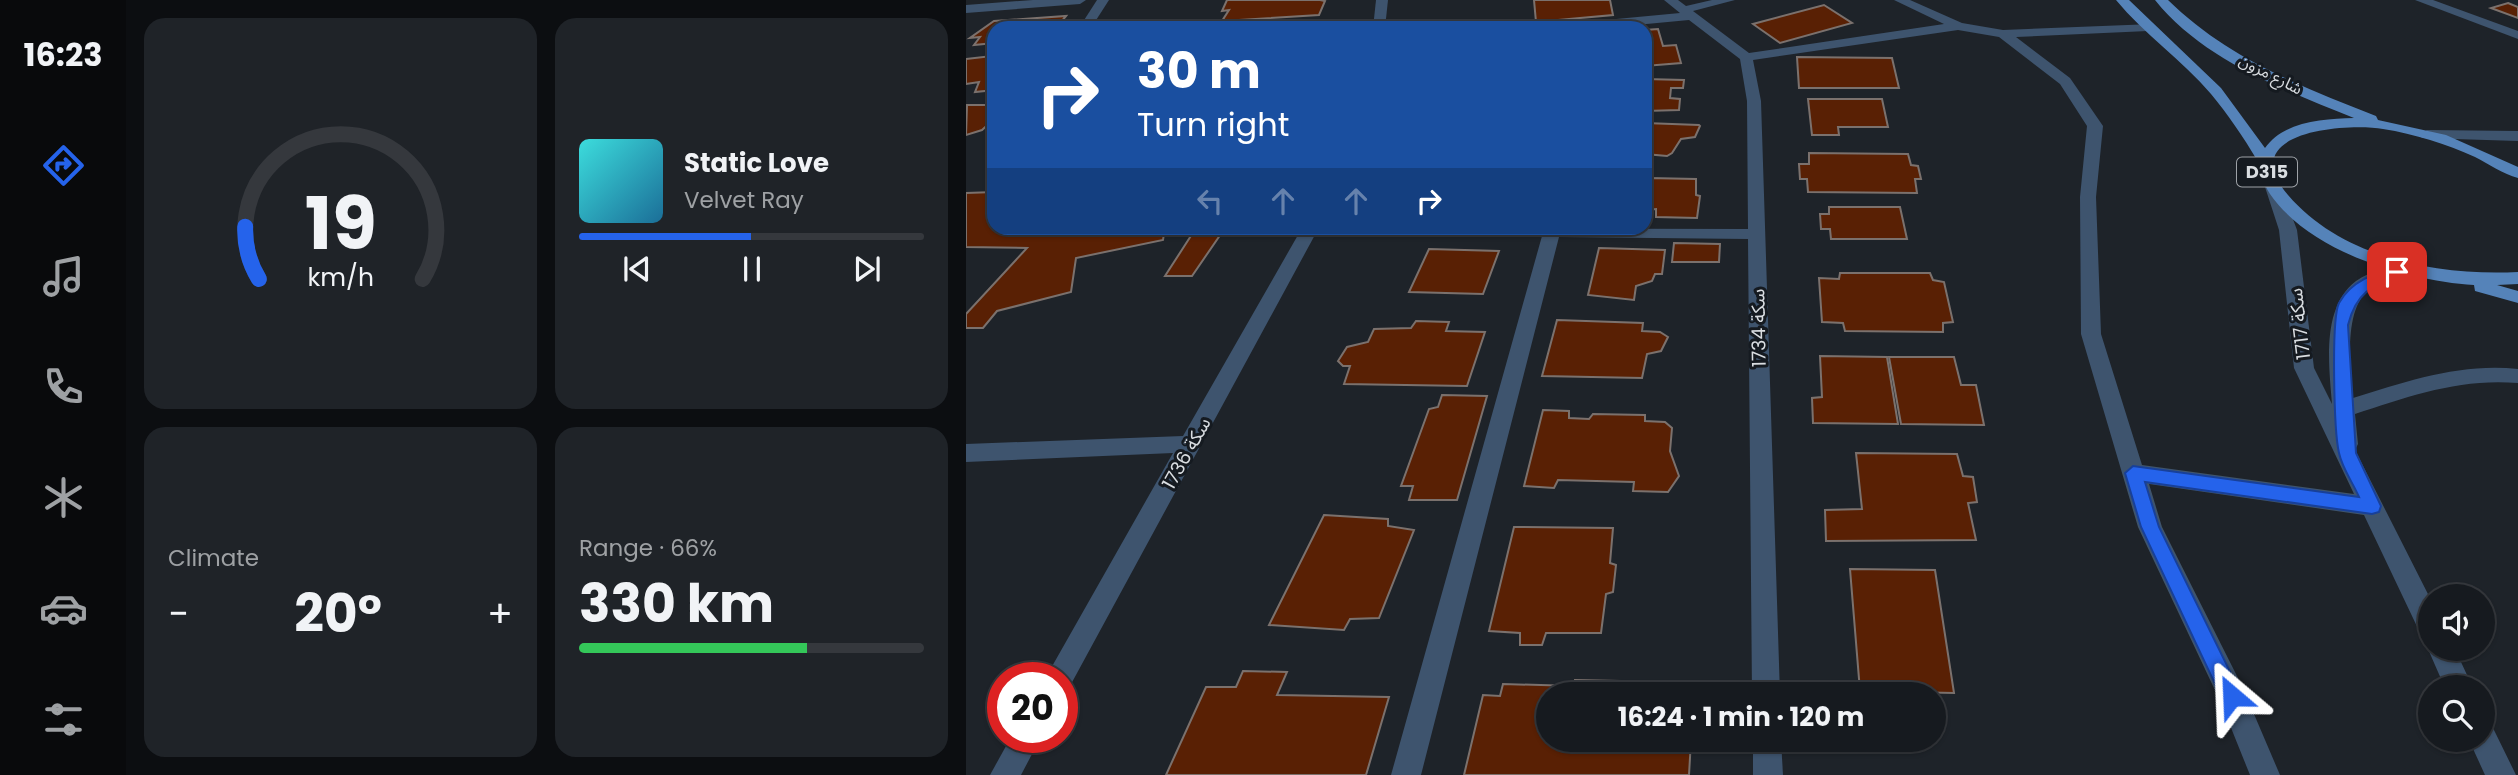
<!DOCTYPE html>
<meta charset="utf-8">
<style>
body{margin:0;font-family:Poppins,"Noto Sans Arabic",sans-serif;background:#1f2328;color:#f1f3f6;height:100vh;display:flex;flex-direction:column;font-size:26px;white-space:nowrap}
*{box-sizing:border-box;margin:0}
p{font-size:23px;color:#9ea1a4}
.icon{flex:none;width:38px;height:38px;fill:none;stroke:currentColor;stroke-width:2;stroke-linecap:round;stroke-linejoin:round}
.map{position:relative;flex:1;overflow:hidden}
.panel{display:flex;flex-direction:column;gap:18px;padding:18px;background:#0c0e11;width:840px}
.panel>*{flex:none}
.top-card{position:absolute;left:21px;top:21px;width:665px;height:214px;border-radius:21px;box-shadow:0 2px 5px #0004,0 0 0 2px #35383d;background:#1a4fa0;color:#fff;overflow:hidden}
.controls{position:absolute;left:1452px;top:584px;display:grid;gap:14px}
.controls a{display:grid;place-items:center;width:77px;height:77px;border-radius:50%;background:#161a1f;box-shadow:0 2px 5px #0004,0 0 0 2px #35383d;font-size:35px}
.speed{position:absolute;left:21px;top:662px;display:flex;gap:14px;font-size:35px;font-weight:700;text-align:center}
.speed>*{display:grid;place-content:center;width:91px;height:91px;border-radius:50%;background:#161a1f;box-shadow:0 2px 5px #0004,0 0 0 2px #35383d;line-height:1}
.speed .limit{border:10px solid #d22;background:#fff;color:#111}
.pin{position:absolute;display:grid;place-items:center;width:60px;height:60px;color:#fff;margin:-30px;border-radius:14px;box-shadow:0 4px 10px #0006}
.me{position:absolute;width:77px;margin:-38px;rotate:334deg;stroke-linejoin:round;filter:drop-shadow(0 0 5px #0008)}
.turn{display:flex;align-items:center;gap:24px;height:147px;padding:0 35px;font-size:32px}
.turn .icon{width:91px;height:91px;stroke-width:2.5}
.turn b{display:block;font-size:49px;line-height:60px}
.lanes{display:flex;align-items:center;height:66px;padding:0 35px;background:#0003;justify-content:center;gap:35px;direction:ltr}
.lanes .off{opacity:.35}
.big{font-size:52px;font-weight:700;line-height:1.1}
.panel .widget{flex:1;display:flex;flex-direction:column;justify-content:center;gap:10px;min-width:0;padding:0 24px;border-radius:21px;background:#1f2328}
.panel .dial{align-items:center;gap:0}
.dial svg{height:182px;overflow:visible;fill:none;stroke:#35383d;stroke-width:7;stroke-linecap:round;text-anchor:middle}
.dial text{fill:#f1f3f6;stroke:none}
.song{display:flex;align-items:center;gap:21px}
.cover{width:84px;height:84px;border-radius:10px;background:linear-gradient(135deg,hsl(180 70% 55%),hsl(200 70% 35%))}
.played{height:7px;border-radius:4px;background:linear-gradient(90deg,#2563eb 50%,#35383d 50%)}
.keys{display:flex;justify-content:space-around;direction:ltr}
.heat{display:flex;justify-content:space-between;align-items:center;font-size:38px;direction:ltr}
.charge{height:10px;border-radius:5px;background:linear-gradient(90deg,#34c759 66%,#35383d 0)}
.panel .tiles{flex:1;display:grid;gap:18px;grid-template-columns:repeat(2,1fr)}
.trip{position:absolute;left:570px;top:682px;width:410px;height:70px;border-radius:35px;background:#161a1f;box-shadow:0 2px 5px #0004,0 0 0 2px #35383d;font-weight:700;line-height:70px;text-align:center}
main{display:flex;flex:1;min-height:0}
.tabs{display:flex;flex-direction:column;width:126px;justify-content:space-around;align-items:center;background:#090a0c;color:#9ea1a4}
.tabs .icon{width:49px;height:49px}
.tabs .active{color:#2563eb}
.tabs b{font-size:32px;color:#f1f3f6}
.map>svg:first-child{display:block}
.building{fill:#592004;stroke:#7b716d;stroke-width:2}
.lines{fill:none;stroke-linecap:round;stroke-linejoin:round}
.minor{fill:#3e546e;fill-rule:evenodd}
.major{fill:#5583b9;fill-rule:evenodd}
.route{fill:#2563eb;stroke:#184099;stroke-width:2}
.labels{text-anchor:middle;stroke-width:6;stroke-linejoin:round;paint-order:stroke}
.far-street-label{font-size:16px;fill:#d9dde1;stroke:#151a20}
.shield{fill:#151a20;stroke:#9ea2a7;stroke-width:2}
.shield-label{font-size:18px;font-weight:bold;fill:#d9dde1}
.street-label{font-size:19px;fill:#d9dde1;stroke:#151a20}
</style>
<main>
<nav class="tabs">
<b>16:23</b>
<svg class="icon active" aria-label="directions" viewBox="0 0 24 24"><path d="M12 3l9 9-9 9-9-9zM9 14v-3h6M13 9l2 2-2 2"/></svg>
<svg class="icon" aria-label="music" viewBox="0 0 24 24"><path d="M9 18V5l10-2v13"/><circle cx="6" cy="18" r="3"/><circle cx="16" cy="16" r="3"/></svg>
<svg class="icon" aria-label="phone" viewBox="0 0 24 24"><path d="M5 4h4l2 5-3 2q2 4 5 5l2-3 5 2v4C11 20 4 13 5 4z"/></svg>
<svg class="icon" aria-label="climate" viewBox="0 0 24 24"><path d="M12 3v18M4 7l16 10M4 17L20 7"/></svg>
<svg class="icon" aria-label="car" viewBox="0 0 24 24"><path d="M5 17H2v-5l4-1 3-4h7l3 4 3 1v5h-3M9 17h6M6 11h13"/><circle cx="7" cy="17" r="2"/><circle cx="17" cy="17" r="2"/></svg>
<svg class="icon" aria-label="filters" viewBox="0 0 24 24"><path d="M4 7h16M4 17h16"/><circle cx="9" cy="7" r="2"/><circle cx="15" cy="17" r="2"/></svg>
</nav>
<section class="panel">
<div class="tiles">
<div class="widget dial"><svg viewBox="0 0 100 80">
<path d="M14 69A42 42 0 1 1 86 69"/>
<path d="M14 69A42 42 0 0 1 8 46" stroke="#2563eb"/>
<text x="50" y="56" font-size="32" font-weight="700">19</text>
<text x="50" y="72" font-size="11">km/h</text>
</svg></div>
<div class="widget">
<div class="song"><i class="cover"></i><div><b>Static Love</b><p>Velvet Ray</p></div></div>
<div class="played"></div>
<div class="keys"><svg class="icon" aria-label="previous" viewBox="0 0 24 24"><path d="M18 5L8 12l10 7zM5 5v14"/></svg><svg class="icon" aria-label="pause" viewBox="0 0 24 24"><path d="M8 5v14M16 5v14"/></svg><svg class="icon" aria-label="next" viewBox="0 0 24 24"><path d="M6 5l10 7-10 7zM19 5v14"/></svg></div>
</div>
<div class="widget"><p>Climate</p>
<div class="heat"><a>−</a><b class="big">20°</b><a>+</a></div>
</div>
<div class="widget"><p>Range · 66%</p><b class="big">330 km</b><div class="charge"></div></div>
</div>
</section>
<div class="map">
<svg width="1552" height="775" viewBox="0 0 1552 775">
<rect width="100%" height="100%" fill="#1e2329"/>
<g class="building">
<polygon points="261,0 354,0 359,1 353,15 256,21 263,10 256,11"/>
<polygon points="568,0 644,0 647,15 570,22"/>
<polygon points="1542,3 1552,7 1552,18 1525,8"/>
<polygon points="858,5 886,23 814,43 787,24"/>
<polygon points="100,16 90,28 28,28 28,43 8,45 14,37 4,38 28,21"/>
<polygon points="350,20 347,28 245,28 246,26"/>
<polygon points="692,29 697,46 710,45 715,63 679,66 679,30"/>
<polygon points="26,56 23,59 28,58 28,90 9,92 13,82 0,84 0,59"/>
<polygon points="831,57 926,58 933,88 833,88"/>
<polygon points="679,79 718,80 717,88 705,88 704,98 714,99 713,110 679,111"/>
<polygon points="842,99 916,99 922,127 872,127 873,135 846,135"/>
<polygon points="1,105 28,105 28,119 16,130 0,135"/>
<polygon points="679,123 733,125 734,126 729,137 715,139 706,153 701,156 679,154"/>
<polygon points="843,153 942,154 945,165 952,166 955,179 949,179 951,193 842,192 841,179 834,179 833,164 843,164"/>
<polygon points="683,178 730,179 730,195 734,196 731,218 690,217 690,209 679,210 679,180"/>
<polygon points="28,192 28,228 199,228 197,240 110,258 105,292 31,311 17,328 0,328 0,314 61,248 0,247 0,193"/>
<polygon points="863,207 934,207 941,239 865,239 864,229 855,229 854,214 863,214"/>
<polygon points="230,228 259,228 226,276 199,276"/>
<polygon points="708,243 754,244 753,262 706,262"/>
<polygon points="633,248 699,250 696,274 689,274 686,281 670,286 668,300 622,295"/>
<polygon points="463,249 533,251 517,294 443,292"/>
<polygon points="874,273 964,273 967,280 978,282 987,322 977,323 977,332 879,331 877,323 856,322 853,278 873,279"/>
<polygon points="591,320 677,323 676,331 694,332 702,337 695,351 681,354 676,378 576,376"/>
<polygon points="450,321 483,322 480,331 519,332 501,386 378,384 384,366 377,366 372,361 381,347 402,342 408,329 445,328"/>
<polygon points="854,356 921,357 932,424 847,423 846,398 856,397"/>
<polygon points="923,357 988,357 995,385 1010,385 1018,425 935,424"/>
<polygon points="476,395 521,396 491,500 443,500 447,486 435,486 463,409 472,407"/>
<polygon points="577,410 603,411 603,418 623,419 627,414 679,415 679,421 699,422 706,428 704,451 713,476 702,492 667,491 668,482 592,480 588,488 558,486"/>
<polygon points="890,453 991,454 997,476 1007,477 1011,502 1002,503 1010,540 860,541 859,510 896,509"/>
<polygon points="358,515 422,519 422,526 448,530 413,618 384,619 378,630 303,625"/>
<polygon points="548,527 647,528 644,563 650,565 647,592 640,594 635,633 580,633 576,645 554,645 554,633 523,631"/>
<polygon points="884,569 969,570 988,693 894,691"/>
<polygon points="277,671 321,672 311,695 423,697 400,775 200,775 240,687 270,687"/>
<polygon points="609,680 654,681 652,690 714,692 714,695 583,695 583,740 725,740 723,775 498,775 517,695 534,696 537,684 608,686"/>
</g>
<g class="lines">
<g class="minor">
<polygon points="67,0 120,0 114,4 0,13 0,5"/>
<polygon points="131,0 143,0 125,28 113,28"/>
<polygon points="410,0 422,0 419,28 407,28"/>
<path d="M698 0H712L720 6 746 0H769L727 11 783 53 978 24 928 0H944L996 23 1037 30 1187 24 1188 27 1182 31 1050 37 1104 78 1137 126 1130 197 1135 334 1176 465 1388 494 1328 368 1313 230 1299 187 1301 184H1313L1315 187 1331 230 1348 368 1366 404C1363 366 1355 307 1390 281 1405 270 1428 267 1446 263L1455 269 1452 273C1437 277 1419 279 1405 288 1377 306 1384 369 1387 398 1442 381 1494 363 1552 369V383C1494 378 1443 396 1389 414L1392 444 1389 450 1465 600V640L1456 637 1398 515 1183 484 1196 527 1276 686 1314 775H1284L1255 703 1172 527 1115 334 1114 197 1121 126 1094 84 1033 37 992 30 787 60 795 101 814 695H786L782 239 593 237 455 775H425L576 236 350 233 104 686 96 689V677H80L207 453 0 462V444L217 436 336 228 782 229 781 101 774 59 723 20 638 28H591L597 24 714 13Z"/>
<polygon points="1449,0 1467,0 1552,31 1552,39"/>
<polygon points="1461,130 1552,131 1552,141 1456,138 1453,135"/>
<polygon points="1465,642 1465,649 1489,649 1507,688 1479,688 1462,649"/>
<polygon points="1517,724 1527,728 1550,775 1519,775 1503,740 1517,740"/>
<polygon points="45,737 75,737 55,775 24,775"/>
<polygon points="787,740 815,740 817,775 787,775"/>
</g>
<path class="major" d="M1150 0H1163L1255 88 1299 148C1318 121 1357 119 1388 118 1318 90 1237 60 1189 0H1202C1260 57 1335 87 1410 116L1412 120 1480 135 1552 167V178C1537 174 1523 164 1509 157 1480 144 1449 134 1417 129 1380 123 1267 131 1322 195 1377 259 1473 276 1552 272V284L1531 285 1552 291V303L1509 291 1508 285C1441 281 1344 252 1304 194 1296 183 1297 170 1291 160 1278 138 1261 113 1245 94 1216 60 1178 34 1150 0Z"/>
</g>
<path class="route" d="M1431 268 1438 272 1436 276C1405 284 1390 294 1382 325L1390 453 1415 506 1413 512 1406 514 1179 482 1193 527 1276 696 1273 703 1266 706 1258 703 1175 527 1159 473 1167 466 1393 497C1387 483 1376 468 1373 453 1368 432 1365 319 1373 303 1385 281 1408 273 1431 268Z"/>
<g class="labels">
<g class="far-street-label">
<text transform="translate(1305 74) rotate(27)" y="6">شارع مزون</text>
</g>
<rect class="shield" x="1271" y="157.5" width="60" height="29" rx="5"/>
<g class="shield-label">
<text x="1301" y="178">D315</text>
</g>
<g class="street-label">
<text transform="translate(1333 324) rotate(-97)" y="7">سكة 1717</text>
<text transform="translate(792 328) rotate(-91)" y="7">سكة 1734</text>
<text transform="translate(220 453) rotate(-61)" y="7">سكة 1736</text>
</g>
</g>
</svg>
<div class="controls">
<a><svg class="icon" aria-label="sound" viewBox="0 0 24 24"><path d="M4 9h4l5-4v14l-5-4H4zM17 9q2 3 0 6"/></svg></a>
<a><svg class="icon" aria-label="search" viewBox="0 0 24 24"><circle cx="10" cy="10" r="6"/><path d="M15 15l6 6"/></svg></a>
</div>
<div class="speed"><div class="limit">20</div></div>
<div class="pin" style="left:1431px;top:272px;background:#d93025"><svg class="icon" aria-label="arrive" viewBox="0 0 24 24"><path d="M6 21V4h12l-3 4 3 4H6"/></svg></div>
<svg class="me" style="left:1266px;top:696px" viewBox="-20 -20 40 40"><path d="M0-17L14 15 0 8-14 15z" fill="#2563eb" stroke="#fff" stroke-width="4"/></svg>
<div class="trip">16:24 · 1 min · 120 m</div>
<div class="top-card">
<div class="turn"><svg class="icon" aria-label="right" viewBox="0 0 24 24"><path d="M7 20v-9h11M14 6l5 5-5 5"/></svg><div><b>30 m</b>Turn right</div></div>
<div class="lanes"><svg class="icon off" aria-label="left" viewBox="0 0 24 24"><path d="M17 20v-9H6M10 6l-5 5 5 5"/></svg><svg class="icon off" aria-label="ahead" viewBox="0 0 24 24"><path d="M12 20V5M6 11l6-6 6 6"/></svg><svg class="icon off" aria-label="ahead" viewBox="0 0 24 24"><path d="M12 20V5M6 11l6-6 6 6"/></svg><svg class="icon" aria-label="right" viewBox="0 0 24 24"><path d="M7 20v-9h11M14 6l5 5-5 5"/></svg></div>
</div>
</div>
</main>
